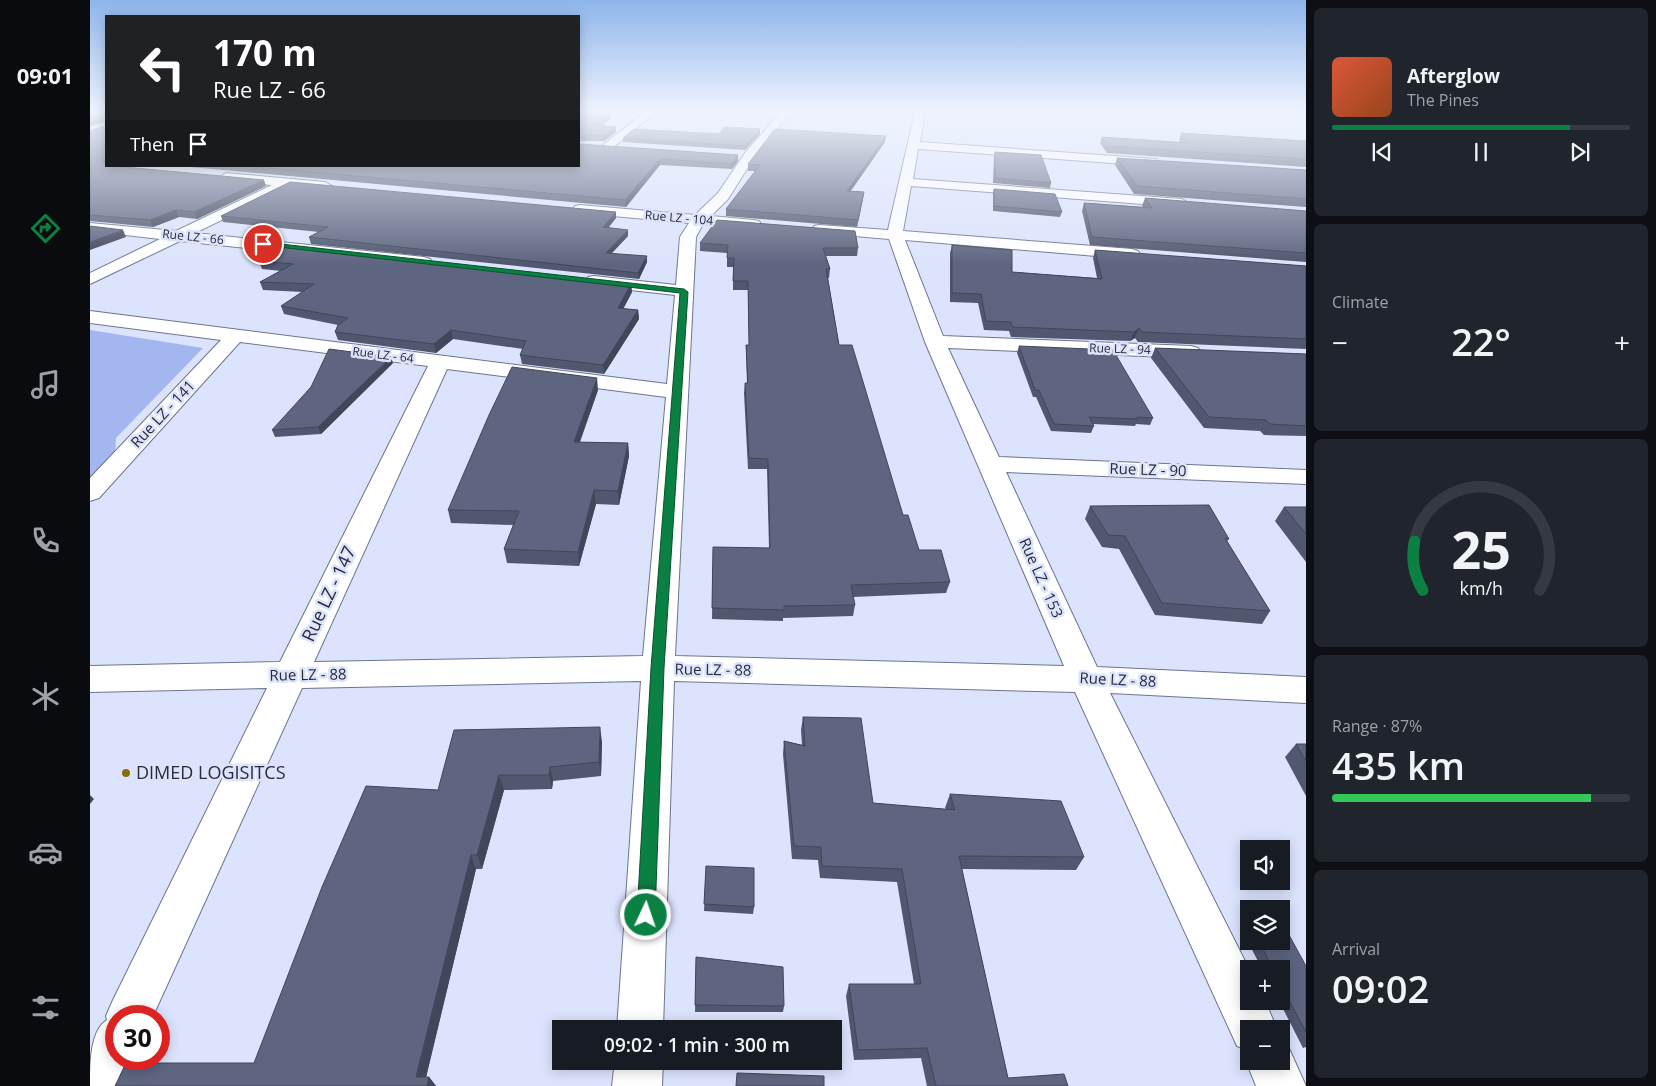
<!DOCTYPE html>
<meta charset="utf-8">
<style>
body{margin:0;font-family:"Open Sans",sans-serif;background:#20242c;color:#f1f3f6;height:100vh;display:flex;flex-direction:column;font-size:19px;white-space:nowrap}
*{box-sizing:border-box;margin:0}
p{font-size:16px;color:#9ea1a6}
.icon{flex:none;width:28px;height:28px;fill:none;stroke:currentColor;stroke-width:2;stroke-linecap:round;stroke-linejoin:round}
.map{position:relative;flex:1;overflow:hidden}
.sheet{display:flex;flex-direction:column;gap:8px;padding:8px;background:#0d0f14;width:350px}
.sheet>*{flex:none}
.guide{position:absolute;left:15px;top:15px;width:475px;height:152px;border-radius:0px;box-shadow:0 2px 12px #0003;background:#202124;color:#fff;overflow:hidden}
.controls{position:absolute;left:1150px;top:840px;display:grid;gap:10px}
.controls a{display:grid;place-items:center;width:50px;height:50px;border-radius:0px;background:#171b24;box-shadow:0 2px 12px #0003;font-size:25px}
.speed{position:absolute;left:15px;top:1005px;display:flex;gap:10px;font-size:25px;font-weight:700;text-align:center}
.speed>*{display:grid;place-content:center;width:65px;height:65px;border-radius:50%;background:#171b24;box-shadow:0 2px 12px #0003;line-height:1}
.speed .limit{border:8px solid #d22;background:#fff;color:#111}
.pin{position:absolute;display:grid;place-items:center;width:42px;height:42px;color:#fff;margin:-21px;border:2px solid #fff;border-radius:50%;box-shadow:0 1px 5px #0007}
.me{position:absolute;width:55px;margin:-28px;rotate:3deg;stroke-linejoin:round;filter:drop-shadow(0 0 4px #0008)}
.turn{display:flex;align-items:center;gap:18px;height:105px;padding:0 25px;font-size:22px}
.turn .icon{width:65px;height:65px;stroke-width:2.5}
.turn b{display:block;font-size:35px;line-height:42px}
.then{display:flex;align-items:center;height:48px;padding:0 25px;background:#0003;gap:10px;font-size:19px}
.big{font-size:38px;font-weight:600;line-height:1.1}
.sheet .tile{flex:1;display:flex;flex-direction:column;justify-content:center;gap:8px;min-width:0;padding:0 18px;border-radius:8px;background:#20242c}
.sheet .dial{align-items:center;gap:0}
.dial svg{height:130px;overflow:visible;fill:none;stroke:#363941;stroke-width:7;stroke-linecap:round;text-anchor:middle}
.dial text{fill:#f1f3f6;stroke:none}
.song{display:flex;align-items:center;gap:15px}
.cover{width:60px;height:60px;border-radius:8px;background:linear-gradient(135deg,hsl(10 70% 55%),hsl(20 70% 35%))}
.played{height:5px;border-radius:2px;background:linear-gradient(90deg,#0b8043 80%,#363941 80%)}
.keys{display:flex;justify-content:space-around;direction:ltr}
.heat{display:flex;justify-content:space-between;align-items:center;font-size:28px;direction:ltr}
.charge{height:8px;border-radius:4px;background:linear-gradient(90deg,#34c759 87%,#363941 0)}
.trip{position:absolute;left:462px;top:1020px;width:290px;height:50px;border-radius:0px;background:#171b24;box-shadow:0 2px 12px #0003;font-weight:600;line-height:50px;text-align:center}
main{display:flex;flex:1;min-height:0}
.tab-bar{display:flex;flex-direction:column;width:90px;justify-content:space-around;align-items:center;background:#090b0e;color:#9ea1a6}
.tab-bar .icon{width:35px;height:35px}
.tab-bar .on{color:#0b8043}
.tab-bar b{font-size:22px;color:#f1f3f6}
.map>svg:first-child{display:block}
.water{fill:#a4b6f0}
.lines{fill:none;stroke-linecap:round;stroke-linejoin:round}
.minor-casing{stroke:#6c7490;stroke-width:2}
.major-casing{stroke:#fff;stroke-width:2}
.path{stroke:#9298ab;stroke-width:1;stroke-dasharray:0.5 2;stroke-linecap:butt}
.minor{fill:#fff;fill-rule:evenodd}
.major{fill:#e2e6f4;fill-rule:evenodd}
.wall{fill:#50576e}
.shaded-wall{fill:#41475a}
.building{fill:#5d6580;stroke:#41475a}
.route{fill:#0b8043;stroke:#07532c}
.poi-dot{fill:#886d0d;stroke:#dce4fd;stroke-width:2}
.labels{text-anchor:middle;stroke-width:5;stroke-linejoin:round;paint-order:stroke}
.far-street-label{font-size:12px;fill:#292c38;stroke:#dce4fd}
.street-label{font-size:15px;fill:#292c38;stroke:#dce4fd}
.near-street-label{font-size:18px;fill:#292c38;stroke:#dce4fd}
.near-poi-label{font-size:18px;fill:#292c38;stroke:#dce4fd;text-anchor:start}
</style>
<main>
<nav class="tab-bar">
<b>09:01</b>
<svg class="icon on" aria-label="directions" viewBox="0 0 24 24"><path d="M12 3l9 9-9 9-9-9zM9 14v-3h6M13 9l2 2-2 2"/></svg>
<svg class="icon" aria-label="music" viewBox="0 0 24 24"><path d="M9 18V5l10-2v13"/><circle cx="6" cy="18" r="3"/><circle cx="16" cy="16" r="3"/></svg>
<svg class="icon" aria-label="phone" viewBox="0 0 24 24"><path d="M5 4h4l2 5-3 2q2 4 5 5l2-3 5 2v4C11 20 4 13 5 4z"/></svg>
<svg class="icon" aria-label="climate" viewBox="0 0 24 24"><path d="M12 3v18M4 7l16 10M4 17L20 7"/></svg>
<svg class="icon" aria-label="car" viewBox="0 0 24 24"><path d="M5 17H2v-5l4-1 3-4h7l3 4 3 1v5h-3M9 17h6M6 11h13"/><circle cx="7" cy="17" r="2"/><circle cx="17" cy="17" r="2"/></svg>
<svg class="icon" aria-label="filters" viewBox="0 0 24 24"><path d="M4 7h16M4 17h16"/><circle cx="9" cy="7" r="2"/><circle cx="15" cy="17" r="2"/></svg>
</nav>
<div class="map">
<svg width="1216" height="1086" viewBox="0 0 1216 1086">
<rect width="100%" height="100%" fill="#dce4fd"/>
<polygon class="water" points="0,330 113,348 26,438 25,454 0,478"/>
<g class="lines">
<g class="minor-casing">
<g id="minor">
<polygon points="555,112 566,112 521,149 513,149 511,147 513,145"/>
<path d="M691 112H701L664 158 638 199 621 216 664 220 669 221 671 224 669 227 664 228 613 224 606 237 585 656 974 666 835 342 799 239 729 233 724 232 722 229 724 226 729 225 798 230 825 112H835L830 142 1066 159 1068 162 1066 165 1062 166 828 149 823 179 1092 199 1099 203 1092 207 821 186 813 231 1042 249 1048 251 1050 254 1048 257 1042 259 815 240 853 336 1101 346 1108 348 1111 352 1108 356 1101 358 858 348 909 457 1216 470V484L916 472 1007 667 1216 677V703L1020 693 1159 969V1001H1175L1187 1029H1159V1050L1147 1046 985 692 584 681 573 1029H527L551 681 212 688 63 1016H26V1059H42L29 1086H0C0 1064 0 1030 17 1020L16 1016 23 1000 177 688 0 692V666L190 662 338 366 150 342 9 498 0 501V478L131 340 0 323V311L577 384 585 295 504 286 498 285 495 281 498 277 504 276 586 285 590 237 599 223 490 213 485 212 483 209 485 206 490 205 605 215 628 193 655 153ZM357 369 576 397 553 656 224 662Z"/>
<polygon points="136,173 235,182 242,186 235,190 200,187 105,233 334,257 340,259 342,262 340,265 334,267 90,241 0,284 0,273 70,239 0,231 0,223 86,231 182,185 131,180 130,177"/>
<polygon points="1191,1042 1197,1044 1216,1086 1166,1086 1156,1061 1159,1054 1159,1061 1191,1061"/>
<polygon points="525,1061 573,1061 572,1086 522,1086"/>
</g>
</g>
<g class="major-casing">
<polygon id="major" points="1070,112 1216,114 1216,120 1075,115"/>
</g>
<g class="path">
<polyline points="888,112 1052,119"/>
<polyline points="976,112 1051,115"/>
</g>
<use href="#minor" class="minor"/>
<use href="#major" class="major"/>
</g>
<g class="wall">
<polygon points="0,112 16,112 16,166 176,186 107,219 89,217 63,227 0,221 0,131 15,126 15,122 0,126"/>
<polygon points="489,112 520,119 512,126 526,132 514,141 489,141"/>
<polygon points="1091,133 1216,141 1216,167 1017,153 1010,143 1012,137 1090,142 1089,140"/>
<polygon points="629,134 670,134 655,150 533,142 533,138"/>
<polygon points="795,142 760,191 774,192 767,227 636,216 636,209 665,171 658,171 658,164"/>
<polygon points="489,144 648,155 648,161 642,169 570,165 536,207 90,166 489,166"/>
<polygon points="905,152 961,183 960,188 903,183 904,156"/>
<polygon points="1027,158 1216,170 1216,207 1044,194 1025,165"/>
<polygon points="904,189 972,212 970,217 903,211 903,194"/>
<polygon points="1055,198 1216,211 1216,262 1000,245 992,211 994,203 1053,207 1052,206"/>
<polygon points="131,216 526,218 518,228 538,236 522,253 557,262 549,279 221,244 219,237 229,232 133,222"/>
<polygon points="610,243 768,248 767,256 736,256 740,269 739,278 738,278 749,345 813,515 829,550 860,582 856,593 763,597 765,605 763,616 693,618 693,621 622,619 623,547 679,548 677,469 658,469 654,393 655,383 657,383 656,355 656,345 659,345 658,290 643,290 643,267 637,267 637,253 610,251"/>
<polygon points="862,245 922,272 1007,278 1003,258 1005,250 1216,266 1216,349 1048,342 1045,338 1040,341 921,337 919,331 894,330 888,303 860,302 860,253"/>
<polygon points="169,261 541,284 542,292 533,309 548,310 549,319 514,374 432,364 430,355 433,349 363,339 346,353 248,340 245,332 248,325 194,314 191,306 213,292 173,290 170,282 191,271 172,269"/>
<polygon points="929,346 1063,418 1060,425 1046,424 1045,426 1003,424 1004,426 1001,433 961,431 946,397 943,397 927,353"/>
<polygon points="1065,348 1216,354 1216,436 1174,435 1170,431 1114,428 1061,358"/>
<polygon points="303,363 231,434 185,437 182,430"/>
<polygon points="508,390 490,442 538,443 539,456 529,505 506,504 489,566 417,563 414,549 423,525 361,523 358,510"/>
<polygon points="1000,506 1139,539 1137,541 1180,611 1172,624 1065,615 1029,549 1012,547 995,519"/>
<polygon points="1194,507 1216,507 1216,562 1185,521"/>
<polygon points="713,717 783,803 856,809 855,808 860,794 994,857 986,870 872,869 918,1078 978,1086 837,1086 831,1058 764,1060 756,996 759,984 824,984 807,882 730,878 728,860 702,859 693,754 694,741 712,745 711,730"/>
<polygon points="512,742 511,776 463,781 462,789 414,790 392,869 386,869 336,1077 339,1077 346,1086 25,1086 164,1063 348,790"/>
<polygon points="1206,744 1216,744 1216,796 1195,757"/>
<polygon points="616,866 664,907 663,914 614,911"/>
<polygon points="1159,941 1191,941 1216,966 1216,1047 1213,1048 1189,1001 1191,1001 1191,969 1172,969 1158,942"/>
<polygon points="606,957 694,1006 693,1012 605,1012"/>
</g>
<g class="shaded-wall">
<polygon points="520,114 520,119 506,131 505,125"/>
<polygon points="13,117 16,122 0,126 0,121"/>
<polygon points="526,127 526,132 514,141 514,136"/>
<polygon points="670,129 670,134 655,150 655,146"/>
<polygon points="796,136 795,142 756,198 757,191"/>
<polygon points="648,155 648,161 642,169 642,164"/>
<polygon points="570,159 570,165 536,207 535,200"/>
<polygon points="174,180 176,186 107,219 104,212"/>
<polygon points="774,192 773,199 767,227 768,220"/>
<polygon points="86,210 89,217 63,227 60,220"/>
<polygon points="526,212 526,218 514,233 513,227"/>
<polygon points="33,230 36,237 0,250 0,242"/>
<polygon points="538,230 538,236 516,259 516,253"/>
<polygon points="557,256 557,262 549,279 548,273"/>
<polygon points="541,284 542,292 529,317 528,308"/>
<polygon points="548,310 549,319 514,374 513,365"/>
<polygon points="1049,328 1045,338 1040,341 1044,332"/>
<polygon points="361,330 363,339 346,353 344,344"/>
<polygon points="301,357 303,363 231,434 228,427"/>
<polygon points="507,378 508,390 485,455 484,442"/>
<polygon points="538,443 539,456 529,505 528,491"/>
<polygon points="504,490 506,504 489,566 488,552"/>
<polygon points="510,727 512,742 511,776 509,762"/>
<polygon points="460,767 463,781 462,789 459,775"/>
<polygon points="409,775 414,790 392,869 387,855"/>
<polygon points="0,795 4,799 0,804"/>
<polygon points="381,855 386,869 334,1086 326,1077"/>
<polygon points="339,1077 346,1086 337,1086"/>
</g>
<g class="building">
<polygon points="0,112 16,112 16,159 13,159 13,162 16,164 16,166 24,166 174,180 104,212 86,210 60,220 0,215 0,131 15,126 16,119 13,117 0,121"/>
<polygon points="489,112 520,114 505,125 526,127 514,136 489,135"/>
<polygon points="634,127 670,129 655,146 533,138 544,129 629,134"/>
<polygon points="685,129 796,136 757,191 774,192 768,220 636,209 670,165 658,164"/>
<polygon points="1091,133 1216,141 1216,159 1019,146 1012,137 1098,143"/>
<polygon points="489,144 648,155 642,164 570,159 535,200 154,166 489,166"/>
<polygon points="905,152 951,155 961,183 905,178"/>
<polygon points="1027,158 1216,170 1216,199 1047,186"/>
<polygon points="200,182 526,212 513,227 538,230 516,253 557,256 548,273 219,237 238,227 131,216"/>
<polygon points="904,189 965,194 972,212 904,206"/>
<polygon points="1055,198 1216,211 1216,253 1002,237 994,203 1062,208"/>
<polygon points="627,220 765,231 768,248 733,248 740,269 736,269 749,345 762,345 813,515 818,515 829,550 851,550 860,582 761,585 765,605 694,606 694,610 622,608 623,547 680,548 678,459 659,458 655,383 658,383 656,345 659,345 658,281 643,281 644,258 637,258 638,245 610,243"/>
<polygon points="0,226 33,230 0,242"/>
<polygon points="862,245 922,250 922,272 1012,279 1005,250 1216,266 1216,339 1052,332 1049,328 1044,332 923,327 921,322 896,321 891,294 862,293"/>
<polygon points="197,247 541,284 528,308 548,310 513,365 430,355 436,341 361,330 344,344 245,332 248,325 258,318 191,306 224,284 170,282 203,264 169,261"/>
<polygon points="929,346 1023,350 1063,418 1047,417 1048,419 999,417 1004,426 964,424 949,390 945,390"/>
<polygon points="1065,348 1216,354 1216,426 1180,424 1176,420 1119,417"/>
<polygon points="239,349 301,357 228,427 182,430 221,387"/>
<polygon points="422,367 507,378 484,442 538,443 528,491 504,490 488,552 414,549 429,511 358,510 399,415"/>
<polygon points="1119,505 1139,539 1135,538 1180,611 1072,603 1035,536 1018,535 1000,506"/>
<polygon points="1194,507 1216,507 1216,534"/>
<polygon points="713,717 771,718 783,803 865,810 860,794 971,801 994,857 869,856 918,1078 974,1074 978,1086 846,1086 837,1048 768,1050 759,984 831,984 812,869 732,866 731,847 704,846 694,741 715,746"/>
<polygon points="510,727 509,762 460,767 459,775 409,775 387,855 381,855 326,1077 339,1077 337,1086 25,1086 36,1063 164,1063 232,887 276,786 348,790 364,730"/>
<polygon points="1206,744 1216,744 1216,761"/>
<polygon points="616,866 664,868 664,907 614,904"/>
<polygon points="1191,935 1199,935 1216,966 1216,1032 1191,985 1191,969 1183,969 1169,941 1191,941"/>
<polygon points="606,957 693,967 694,1006 605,1005"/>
<polygon points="647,1073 734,1076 734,1086 646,1086"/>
</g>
<linearGradient id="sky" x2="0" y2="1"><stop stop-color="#8db5eb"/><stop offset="0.42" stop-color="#eff3fe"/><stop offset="1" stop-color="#eff3fe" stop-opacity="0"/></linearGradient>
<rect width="1216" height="264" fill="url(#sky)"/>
<polygon class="route" points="173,242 594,289 598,292 574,668 565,915 562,921 556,924 550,921 547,915 561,668 590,293 171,245 170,244"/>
<circle class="poi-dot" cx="36" cy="773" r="5"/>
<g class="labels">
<g class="far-street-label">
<text transform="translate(589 218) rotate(5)" y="4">Rue LZ - 104</text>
<text transform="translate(103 237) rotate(6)" y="4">Rue LZ - 66</text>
<text transform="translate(1030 349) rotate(2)" y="4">Rue LZ - 94</text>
<text transform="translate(293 355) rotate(7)" y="4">Rue LZ - 64</text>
</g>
<g class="street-label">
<text transform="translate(73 414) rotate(-47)" y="5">Rue LZ - 141</text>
<text transform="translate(1058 470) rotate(2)" y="5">Rue LZ - 90</text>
<text transform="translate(951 578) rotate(66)" y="5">Rue LZ - 153</text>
<text transform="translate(623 670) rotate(1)" y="5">Rue LZ - 88</text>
<text transform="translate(218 675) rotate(-1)" y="5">Rue LZ - 88</text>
<text transform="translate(1028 680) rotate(3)" y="5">Rue LZ - 88</text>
</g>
<g class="near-street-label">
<text transform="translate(239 594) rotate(-65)" y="6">Rue LZ - 147</text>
</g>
<g class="near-poi-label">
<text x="46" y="779">DIMED LOGISITCS</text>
</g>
</g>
</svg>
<div class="controls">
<a><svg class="icon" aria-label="sound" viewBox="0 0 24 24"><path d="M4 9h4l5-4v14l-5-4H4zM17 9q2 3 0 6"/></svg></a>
<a><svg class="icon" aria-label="layers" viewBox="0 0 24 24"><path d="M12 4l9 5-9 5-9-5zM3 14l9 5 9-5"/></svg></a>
<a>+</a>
<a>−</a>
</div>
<div class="speed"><div class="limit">30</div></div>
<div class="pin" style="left:173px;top:244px;background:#d93025"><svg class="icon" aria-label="arrive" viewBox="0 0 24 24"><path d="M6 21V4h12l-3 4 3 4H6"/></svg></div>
<svg class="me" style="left:556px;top:915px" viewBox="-20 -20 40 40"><circle r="17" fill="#0b8043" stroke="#fff" stroke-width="3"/><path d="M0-11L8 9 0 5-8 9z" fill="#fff"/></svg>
<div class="trip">09:02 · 1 min · 300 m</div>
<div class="guide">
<div class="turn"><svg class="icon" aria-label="left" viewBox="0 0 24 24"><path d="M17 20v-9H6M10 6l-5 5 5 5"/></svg><div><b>170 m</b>Rue LZ - 66</div></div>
<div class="then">Then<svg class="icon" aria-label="arrive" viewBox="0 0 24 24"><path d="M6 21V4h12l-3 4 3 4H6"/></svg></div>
</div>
</div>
<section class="sheet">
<div class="tile">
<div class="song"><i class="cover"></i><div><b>Afterglow</b><p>The Pines</p></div></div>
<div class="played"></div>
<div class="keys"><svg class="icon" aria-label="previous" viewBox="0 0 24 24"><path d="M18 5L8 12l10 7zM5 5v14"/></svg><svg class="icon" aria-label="pause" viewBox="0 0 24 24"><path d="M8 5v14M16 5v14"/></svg><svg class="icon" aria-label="next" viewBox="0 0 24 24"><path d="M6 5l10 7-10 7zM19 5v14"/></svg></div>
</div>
<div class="tile"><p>Climate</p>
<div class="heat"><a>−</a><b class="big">22°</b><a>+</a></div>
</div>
<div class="tile dial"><svg viewBox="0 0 100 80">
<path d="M14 69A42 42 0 1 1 86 69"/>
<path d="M14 69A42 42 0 0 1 9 39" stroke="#0b8043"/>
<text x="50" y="56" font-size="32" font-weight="700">25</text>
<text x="50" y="72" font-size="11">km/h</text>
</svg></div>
<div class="tile"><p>Range · 87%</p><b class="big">435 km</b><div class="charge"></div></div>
<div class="tile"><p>Arrival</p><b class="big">09:02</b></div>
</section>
</main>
